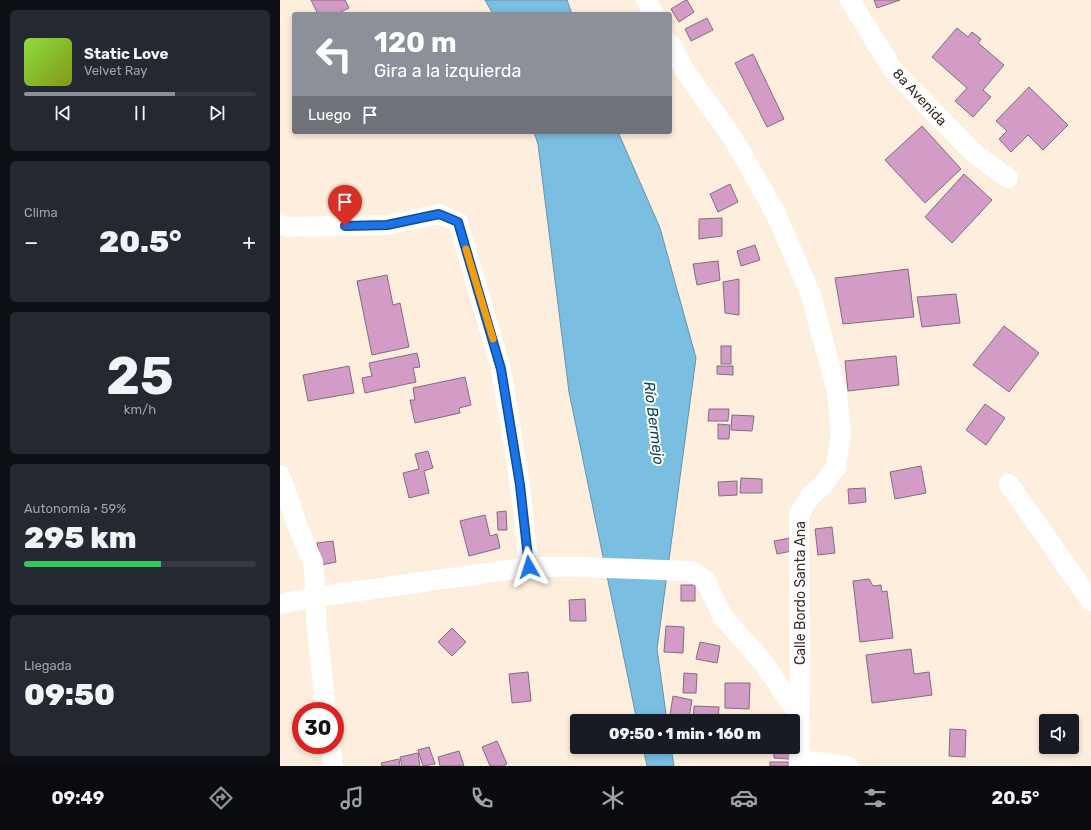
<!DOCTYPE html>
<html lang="es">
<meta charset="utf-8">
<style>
body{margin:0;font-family:Rubik,sans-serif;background:#242831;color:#f1f3f6;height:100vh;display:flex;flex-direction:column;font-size:15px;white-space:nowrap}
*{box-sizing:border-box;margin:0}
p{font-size:13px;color:#9ea1a6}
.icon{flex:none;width:22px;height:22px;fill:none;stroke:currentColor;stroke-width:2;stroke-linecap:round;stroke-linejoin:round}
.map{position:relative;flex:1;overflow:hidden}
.panel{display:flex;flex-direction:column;gap:10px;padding:10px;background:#0d0f14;width:280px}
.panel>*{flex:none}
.guide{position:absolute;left:12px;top:12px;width:380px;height:122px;border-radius:4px;box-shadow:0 2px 6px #0003;background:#8c9099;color:#fff;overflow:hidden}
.fabs{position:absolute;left:759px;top:714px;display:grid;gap:8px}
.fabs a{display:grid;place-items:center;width:40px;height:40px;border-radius:4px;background:#171b24;box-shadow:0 2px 6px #0003;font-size:20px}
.speed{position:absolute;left:12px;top:702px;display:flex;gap:8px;font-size:20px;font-weight:700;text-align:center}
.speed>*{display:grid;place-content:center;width:52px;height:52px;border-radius:50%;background:#171b24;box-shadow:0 2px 6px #0003;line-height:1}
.speed .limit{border:6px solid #d22;background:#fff;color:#111}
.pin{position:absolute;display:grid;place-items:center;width:34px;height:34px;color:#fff;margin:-41px -17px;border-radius:50% 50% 50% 0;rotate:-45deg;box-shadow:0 0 4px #0007}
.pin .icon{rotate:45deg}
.me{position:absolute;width:44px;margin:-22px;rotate:354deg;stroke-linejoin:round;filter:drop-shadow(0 0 3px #0008)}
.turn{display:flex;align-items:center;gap:14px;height:84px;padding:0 16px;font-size:18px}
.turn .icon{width:52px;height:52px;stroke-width:2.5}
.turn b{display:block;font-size:28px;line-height:34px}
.then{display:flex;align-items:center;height:38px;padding:0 16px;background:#0003;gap:8px;font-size:15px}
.big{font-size:30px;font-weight:800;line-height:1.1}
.panel .card{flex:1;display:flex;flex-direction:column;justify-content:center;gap:6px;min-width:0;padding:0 14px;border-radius:6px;background:#242831}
.panel .dial{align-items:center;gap:0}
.dial b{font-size:52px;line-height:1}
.song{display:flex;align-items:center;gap:12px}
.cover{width:48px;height:48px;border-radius:6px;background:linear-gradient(135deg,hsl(90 70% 55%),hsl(70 70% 35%))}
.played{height:4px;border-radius:2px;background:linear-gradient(90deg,#8c9099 65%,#363941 65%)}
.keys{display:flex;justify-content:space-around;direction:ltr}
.heat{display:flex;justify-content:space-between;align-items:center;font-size:22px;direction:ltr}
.charge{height:6px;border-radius:3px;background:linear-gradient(90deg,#34c759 59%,#363941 0)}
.trip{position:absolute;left:290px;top:714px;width:230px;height:40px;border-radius:4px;background:#171b24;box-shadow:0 2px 6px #0003;font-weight:800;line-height:40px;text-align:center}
.tab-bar{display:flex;height:64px;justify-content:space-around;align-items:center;background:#090b0e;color:#9ea1a6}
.tab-bar .icon{width:28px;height:28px}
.tab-bar .active{color:#8c9099}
.tab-bar b{font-size:18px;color:#f1f3f6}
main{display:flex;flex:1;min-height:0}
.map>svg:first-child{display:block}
.water{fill:#7abee2;stroke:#6693a9}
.building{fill:#d29cc7;stroke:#856b7f}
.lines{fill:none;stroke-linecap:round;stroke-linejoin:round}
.minor{stroke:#fff;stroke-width:20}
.route-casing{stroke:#114b97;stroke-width:10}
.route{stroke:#1a73e8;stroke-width:7}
.slow{stroke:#f59e0b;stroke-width:7}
.labels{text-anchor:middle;stroke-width:4;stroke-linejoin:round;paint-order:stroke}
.street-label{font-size:14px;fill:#382e24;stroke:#fff}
.water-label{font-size:15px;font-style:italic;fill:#0b445d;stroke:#fff}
</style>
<main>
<section class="panel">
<div class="card">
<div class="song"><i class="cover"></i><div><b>Static Love</b><p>Velvet Ray</p></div></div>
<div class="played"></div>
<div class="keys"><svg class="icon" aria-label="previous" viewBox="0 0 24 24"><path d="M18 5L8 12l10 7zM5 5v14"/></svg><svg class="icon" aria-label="pause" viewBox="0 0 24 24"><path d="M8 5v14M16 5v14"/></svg><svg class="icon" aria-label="next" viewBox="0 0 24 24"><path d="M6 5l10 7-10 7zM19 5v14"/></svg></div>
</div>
<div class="card"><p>Clima</p>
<div class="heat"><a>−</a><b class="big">20.5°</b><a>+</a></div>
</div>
<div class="card dial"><b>25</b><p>km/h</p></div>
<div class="card"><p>Autonomía · 59%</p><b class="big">295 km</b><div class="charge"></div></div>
<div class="card"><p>Llegada</p><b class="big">09:50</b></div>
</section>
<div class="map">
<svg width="811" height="766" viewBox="0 0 811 766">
<rect width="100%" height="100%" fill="#fdeede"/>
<g class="water">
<polygon points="205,0 287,0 292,14 213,14"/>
<polygon points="254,132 338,132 380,228 416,358 377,649 387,721 357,721 289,392 258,144"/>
<polygon points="363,747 391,747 394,766 367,766"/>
</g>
<g class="building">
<polygon points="31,0 65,0 69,8 57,14 38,14"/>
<polygon points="406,0 407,0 414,12 399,22 391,9"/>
<polygon points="594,0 620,0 597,8"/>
<polygon points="427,18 433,30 411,41 405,29"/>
<polygon points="677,28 688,37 692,32 701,39 698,43 724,65 703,90 711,97 693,117 675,101 687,88 652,57"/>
<polygon points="473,54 504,119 487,127 455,63"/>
<polygon points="749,87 788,125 763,150 748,135 731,152 719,139 727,131 716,121"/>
<polygon points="642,126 681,169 645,203 605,160"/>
<polygon points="684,174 712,200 672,243 645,217"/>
<polygon points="450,184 458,202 438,212 430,194"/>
<polygon points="442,218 442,236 419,239 419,219"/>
<polygon points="475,245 480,260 461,266 457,251"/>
<polygon points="438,261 440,280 417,285 413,264"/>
<polygon points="628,269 634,317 563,324 555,278"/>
<polygon points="107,275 113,305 120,303 129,347 92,355 77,281"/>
<polygon points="459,279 459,315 445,313 443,282"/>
<polygon points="676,294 680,323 642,327 637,297"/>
<polygon points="724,326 759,353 729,392 693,365"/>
<rect x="441" y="346" width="10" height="18"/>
<polygon points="137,353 140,367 133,368 136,382 85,393 82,378 92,376 89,363"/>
<polygon points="616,356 619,385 568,391 565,361"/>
<polygon points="69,366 74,393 28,401 23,375"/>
<polygon points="437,366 453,366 453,375 437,374"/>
<polygon points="185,377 191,405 179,408 180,413 135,423 130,400 135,400 133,388"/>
<polygon points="705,404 725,418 706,445 686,430"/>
<polygon points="429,409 449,409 448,421 428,421"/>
<polygon points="452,415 474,416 472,431 451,430"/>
<polygon points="438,424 450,425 449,439 438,439"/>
<polygon points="148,451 153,468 144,471 149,493 129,498 123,473 139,469 135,454"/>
<polygon points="641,466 646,493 615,499 610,472"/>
<polygon points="461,478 482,479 482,493 460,493"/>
<polygon points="457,481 457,495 439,496 438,482"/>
<polygon points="585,488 586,502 569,504 568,489"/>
<polygon points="226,511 227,530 218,530 217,512"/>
<polygon points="205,515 210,536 217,534 220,548 189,556 180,521"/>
<polygon points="552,527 555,553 538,555 535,529"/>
<polygon points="510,538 512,551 497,554 494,541"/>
<polygon points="53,541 56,562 41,565 37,543"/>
<polygon points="589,579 593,586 601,585 602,592 607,591 613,638 580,642 573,581"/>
<rect x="401" y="585" width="14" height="16"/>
<polygon points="305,599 306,621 290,621 289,600"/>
<polygon points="386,626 404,627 403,653 384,652"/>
<polygon points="172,628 186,642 172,656 158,642"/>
<polygon points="420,642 440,646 437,663 416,659"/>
<polygon points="631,649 634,674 649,672 652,695 592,703 586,655"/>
<polygon points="248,672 251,701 232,703 229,674"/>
<polygon points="404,673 417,674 416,693 403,693"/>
<polygon points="445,683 470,683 469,709 445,708"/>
<polygon points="393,696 412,700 409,718 390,715"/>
<polygon points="414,706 439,707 438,721 413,721"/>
<polygon points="670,729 686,730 685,757 669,756"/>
<polygon points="217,741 227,764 223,766 210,766 202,747"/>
<polygon points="149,747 155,764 143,766 138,750"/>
<polygon points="494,747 510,747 510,759 494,758"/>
<polygon points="179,751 184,766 160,766 158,757"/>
<polygon points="138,753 140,766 122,766 120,757"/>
<polygon points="119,759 120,766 102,766 101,763"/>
<rect x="490" y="762" width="20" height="4"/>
</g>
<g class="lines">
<g class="minor">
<polyline points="366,0 374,14"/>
<polyline points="570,0 613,70 695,154 728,178"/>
<polyline points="390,43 405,71 454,140 495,212 531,295 557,392 561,433 556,467 543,485 531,495 519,514 520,717 519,766"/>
<polyline points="0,225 10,227 107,225 159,214 178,222 221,369 240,485 249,567"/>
<polyline points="0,475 19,530 33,562 36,597 0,604"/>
<polyline points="729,484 811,601"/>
<polyline points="46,711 36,620 36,597 249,567 299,567 411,571 425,580 443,617 483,662 520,717"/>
<polyline points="50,745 53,766"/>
<polyline points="519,760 568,766"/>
</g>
</g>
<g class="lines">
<g class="route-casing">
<polyline id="route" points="65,226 107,225 159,214 178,222 221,369 240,485 249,567"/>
</g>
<use href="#route" class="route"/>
<polyline class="slow" points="186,249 213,339"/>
</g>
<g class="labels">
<g class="street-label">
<text transform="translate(640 97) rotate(47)" y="5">8a Avenida</text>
<text transform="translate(520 593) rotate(-90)" y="5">Calle Bordo Santa Ana</text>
</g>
<g class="water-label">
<text transform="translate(374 423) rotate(83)" y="5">Río Bermejo</text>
</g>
</g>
</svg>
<div class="fabs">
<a><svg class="icon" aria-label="sound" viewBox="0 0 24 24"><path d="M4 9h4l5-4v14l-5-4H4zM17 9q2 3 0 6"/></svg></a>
</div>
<div class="speed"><div class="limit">30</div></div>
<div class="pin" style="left:65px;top:226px;background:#d93025"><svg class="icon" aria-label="arrive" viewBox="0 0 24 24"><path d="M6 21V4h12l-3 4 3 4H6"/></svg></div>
<svg class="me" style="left:249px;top:567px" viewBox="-20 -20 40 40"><path d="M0-17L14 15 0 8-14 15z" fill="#1a73e8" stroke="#fff" stroke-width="4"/></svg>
<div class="trip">09:50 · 1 min · 160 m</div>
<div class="guide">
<div class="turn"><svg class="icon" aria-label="left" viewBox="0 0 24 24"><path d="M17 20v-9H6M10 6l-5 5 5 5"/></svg><div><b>120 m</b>Gira a la izquierda</div></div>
<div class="then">Luego<svg class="icon" aria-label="arrive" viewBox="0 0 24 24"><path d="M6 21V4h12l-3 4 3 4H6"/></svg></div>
</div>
</div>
</main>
<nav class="tab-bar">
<b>09:49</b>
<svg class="icon active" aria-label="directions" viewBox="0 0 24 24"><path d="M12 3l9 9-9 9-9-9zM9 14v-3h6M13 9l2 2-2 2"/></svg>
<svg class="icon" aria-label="music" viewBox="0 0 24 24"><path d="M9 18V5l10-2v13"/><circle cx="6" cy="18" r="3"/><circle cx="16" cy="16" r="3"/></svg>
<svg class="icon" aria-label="phone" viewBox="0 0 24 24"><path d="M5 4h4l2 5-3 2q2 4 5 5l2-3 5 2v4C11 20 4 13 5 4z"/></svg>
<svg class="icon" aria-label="climate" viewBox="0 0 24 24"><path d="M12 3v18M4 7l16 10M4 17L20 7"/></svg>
<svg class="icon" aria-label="car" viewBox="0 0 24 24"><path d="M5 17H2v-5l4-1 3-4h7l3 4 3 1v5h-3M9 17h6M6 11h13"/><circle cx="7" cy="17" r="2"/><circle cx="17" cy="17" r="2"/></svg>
<svg class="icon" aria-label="filters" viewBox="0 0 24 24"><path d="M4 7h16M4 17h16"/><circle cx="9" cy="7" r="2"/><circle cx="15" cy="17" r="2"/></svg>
<b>20.5°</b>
</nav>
